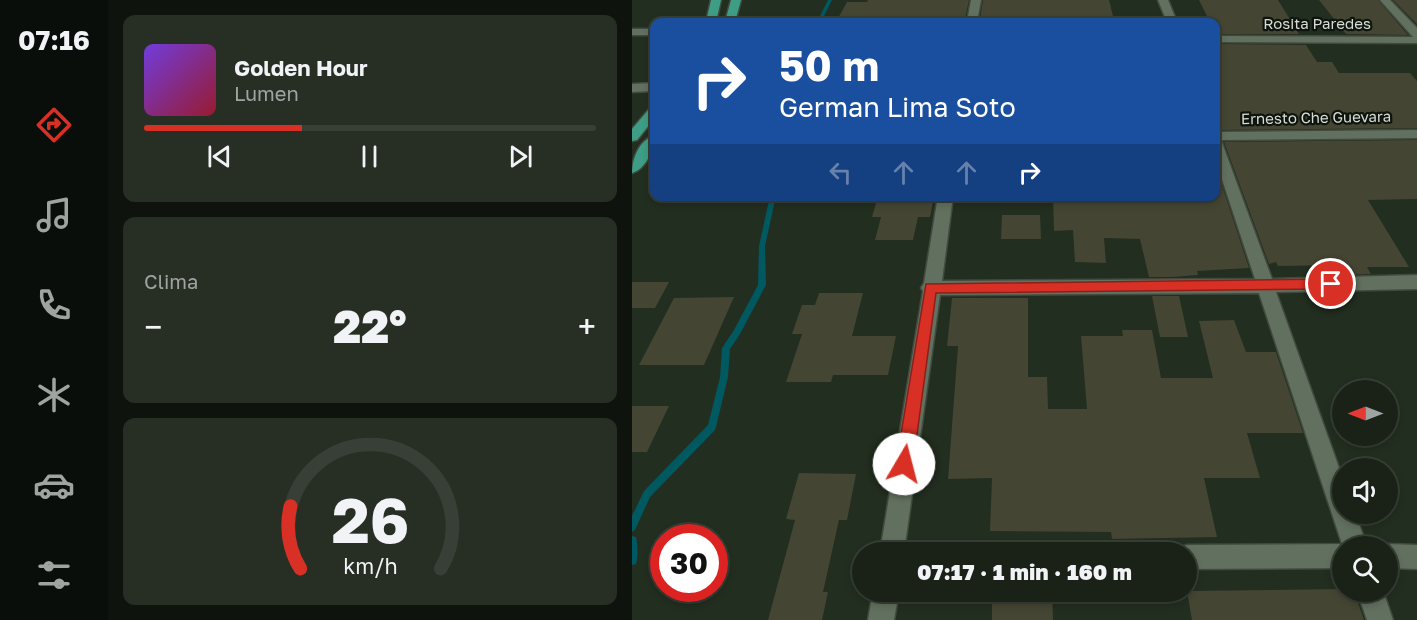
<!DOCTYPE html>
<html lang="es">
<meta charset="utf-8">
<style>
body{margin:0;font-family:"Golos Text",sans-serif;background:#272f25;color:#f1f3f6;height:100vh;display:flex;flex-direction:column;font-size:22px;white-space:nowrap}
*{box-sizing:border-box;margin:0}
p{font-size:20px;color:#9fa4a2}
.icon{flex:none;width:33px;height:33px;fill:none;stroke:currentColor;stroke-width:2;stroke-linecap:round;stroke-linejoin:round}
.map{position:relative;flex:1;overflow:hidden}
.panel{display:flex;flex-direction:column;gap:15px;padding:15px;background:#0e130d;width:524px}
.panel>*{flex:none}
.hud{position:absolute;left:18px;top:18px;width:570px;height:183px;border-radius:12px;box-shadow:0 3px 9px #0003,0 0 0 2px #383f37;background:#1a4fa0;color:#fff;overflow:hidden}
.needle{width:39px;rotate:270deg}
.controls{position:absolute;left:700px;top:380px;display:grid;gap:12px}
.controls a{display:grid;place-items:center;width:66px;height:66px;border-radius:50%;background:#1a2218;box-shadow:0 3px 9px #0003,0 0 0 2px #383f37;font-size:30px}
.speed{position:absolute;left:18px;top:524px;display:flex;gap:12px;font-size:30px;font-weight:700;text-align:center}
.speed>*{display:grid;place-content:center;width:78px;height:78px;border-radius:50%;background:#1a2218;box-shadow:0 3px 9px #0003,0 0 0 2px #383f37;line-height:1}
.speed .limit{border:9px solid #d22;background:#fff;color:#111}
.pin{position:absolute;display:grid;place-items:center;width:51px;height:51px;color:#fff;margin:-26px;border:3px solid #fff;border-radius:50%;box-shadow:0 2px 6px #0007}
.me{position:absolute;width:66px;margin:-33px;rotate:8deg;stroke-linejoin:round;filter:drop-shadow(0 0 4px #0008)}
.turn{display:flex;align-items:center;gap:21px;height:126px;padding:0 30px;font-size:27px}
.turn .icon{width:78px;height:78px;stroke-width:2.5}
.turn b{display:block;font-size:42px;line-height:51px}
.lanes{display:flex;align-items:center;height:57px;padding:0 30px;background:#0003;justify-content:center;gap:30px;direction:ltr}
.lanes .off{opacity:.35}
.big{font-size:45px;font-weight:800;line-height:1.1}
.panel .widget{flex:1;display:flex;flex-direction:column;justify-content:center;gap:9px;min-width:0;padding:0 21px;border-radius:12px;background:#272f25}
.panel .dial{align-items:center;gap:0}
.dial svg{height:156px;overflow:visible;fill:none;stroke:#383f37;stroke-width:7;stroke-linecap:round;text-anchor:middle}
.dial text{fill:#f1f3f6;stroke:none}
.song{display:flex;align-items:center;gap:18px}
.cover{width:72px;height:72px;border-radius:9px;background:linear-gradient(135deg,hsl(260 70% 55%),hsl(350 70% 35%))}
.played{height:6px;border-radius:3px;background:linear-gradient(90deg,#d93025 35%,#383f37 35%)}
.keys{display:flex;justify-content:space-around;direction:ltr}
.heat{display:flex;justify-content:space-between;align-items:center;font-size:33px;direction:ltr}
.trip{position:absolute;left:220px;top:542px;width:345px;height:60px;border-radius:30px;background:#1a2218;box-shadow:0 3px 9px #0003,0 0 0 2px #383f37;font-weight:800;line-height:60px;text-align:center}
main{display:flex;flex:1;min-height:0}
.dock{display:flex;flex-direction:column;width:108px;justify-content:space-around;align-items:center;background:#0a0e0a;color:#9fa4a2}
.dock .icon{width:42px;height:42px}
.dock .active{color:#d93025}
.dock b{font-size:27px;color:#f1f3f6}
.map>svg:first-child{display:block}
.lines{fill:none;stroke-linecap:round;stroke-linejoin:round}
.stream{fill:#005961;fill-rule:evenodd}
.building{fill:#444532}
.minor-casing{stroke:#404a3e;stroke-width:3}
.highway-casing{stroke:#404a3e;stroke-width:3}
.minor{fill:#62705f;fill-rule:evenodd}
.highway{fill:#3d9e85;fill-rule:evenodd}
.route{fill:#d93025;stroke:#8d1f18;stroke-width:1.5}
.labels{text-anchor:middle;stroke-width:4.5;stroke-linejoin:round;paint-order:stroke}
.far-street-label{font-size:15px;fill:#d5ddd4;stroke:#0f150e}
</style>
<main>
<nav class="dock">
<b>07:16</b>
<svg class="icon active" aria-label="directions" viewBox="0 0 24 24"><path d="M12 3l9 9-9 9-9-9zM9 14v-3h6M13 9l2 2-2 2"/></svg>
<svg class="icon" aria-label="music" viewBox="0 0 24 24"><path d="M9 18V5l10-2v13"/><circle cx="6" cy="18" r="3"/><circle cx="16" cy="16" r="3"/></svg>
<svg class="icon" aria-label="phone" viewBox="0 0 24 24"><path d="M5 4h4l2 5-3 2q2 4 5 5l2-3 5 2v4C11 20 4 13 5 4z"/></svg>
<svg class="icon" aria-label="climate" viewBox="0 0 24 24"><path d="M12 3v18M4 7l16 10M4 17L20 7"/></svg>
<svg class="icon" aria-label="car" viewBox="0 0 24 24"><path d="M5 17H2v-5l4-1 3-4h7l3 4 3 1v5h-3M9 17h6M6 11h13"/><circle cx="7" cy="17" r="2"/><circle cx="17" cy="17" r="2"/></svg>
<svg class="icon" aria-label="filters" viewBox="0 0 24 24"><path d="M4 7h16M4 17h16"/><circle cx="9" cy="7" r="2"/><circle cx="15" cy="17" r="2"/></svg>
</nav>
<section class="panel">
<div class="widget">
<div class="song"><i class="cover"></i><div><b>Golden Hour</b><p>Lumen</p></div></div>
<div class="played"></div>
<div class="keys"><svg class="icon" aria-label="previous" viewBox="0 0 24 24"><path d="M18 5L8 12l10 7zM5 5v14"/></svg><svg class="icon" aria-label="pause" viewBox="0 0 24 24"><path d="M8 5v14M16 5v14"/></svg><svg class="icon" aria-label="next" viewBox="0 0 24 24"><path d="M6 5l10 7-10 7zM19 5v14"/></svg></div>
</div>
<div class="widget"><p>Clima</p>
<div class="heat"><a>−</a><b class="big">22°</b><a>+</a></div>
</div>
<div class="widget dial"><svg viewBox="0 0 100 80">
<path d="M14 69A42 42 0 1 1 86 69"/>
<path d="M14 69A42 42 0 0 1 9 37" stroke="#d93025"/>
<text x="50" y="56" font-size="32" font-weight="700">26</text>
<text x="50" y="72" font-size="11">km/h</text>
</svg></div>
</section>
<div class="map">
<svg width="786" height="620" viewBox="0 0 786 620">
<rect width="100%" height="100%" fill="#222e20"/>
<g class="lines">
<g class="stream">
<polygon points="196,0 200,0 189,22 185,22"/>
<polygon points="138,196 144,196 133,246 134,285 108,334 98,349 96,377 84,427 83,430 18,497 3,530 0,532 0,516 12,491 76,425 88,377 90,348 102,330 126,285 127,246"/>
<path d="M0 536 4 537C6 544 6 557 4 564L0 565Z"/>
</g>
</g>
<g class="building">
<polygon points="236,0 337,0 333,19 315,19 314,22 204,22 215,2 235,2"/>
<polygon points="351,0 477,0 482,20 454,20 455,22 351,22 352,19 348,19"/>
<polygon points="567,0 646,0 667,34 584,34 584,22 578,22"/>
<polygon points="687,0 746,0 776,35 714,34"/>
<polygon points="761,0 786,0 786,25"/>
<polygon points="584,44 674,45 685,62 700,62 707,73 778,73 786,82 786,128 584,130 584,108 590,108 584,93"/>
<polygon points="786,140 786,199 736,200 777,267 735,267 739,274 716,275 711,265 646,266 644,262 637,264 592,142"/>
<polygon points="584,167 617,268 565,271 566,275 542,277 517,277 508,239 472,238 474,263 443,262 441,230 422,231 421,199 448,199 448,196 584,196"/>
<polygon points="246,196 302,196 298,217 286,217 281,240 243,240 249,217 240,217"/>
<polygon points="370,215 408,215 409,239 369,239"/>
<polygon points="0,282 37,282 23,308 0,308"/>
<polygon points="187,293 231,293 220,336 264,336 256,375 201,375 199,382 154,382 170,334 160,334 170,305 183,305"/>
<polygon points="520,296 547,296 556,337 528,337"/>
<polygon points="102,297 72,365 7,365 42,298"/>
<polygon points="320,298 396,298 396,377 415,377 416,409 455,409 449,336 491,336 490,330 520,330 529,378 581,378 567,321 602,320 614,352 644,352 671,433 615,433 628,478 572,478 585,537 480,539 479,532 358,531 360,478 316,479 326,346 315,346"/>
<polygon points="0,406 37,406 15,452 0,452"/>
<polygon points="167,473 224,474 215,520 207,520 191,592 196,592 190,620 136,620 163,520 154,519"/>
<polygon points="711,589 711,591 722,591 732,620 560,620 555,591"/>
<polygon points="360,591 420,591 421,620 360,620"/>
</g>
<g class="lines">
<g class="minor-casing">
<g id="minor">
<polygon points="339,0 349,0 345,22 335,22"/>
<polygon points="526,0 536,0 545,22 535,22"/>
<polygon points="748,0 758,0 786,29 786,43 584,42 584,36 781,37"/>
<rect x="0" y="29" width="22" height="6"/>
<polygon points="22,83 22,91 0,92 0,84"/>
<polygon points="786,130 786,138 589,140 640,279 786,275 786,289 644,292 711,479 711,513 723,513 735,546 711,546 711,568 555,569 555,552 545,552 546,548 555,545 710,544 627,293 308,295 272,552 248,552 291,291 289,288 292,283 306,196 321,196 310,281 623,279 584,161 584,132"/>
<polygon points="756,544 786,545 786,569 756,568 756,546 751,546"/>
<polygon points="241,591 267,591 262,620 236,620"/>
<polygon points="725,591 751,591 761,620 735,620"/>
</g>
</g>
<g class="highway-casing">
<g id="highway">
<polygon points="79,0 89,0 84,22 74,22"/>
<polygon points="99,0 109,0 103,22 93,22"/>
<polygon points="22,107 22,119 5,140 0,141 0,129 18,108"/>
<path d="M22 136C23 148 14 169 0 173 0 159 7 140 22 136Z"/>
</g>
</g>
<use href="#minor" class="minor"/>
<use href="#highway" class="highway"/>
</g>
<polygon class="route" points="699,279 706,284 699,289 304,293 281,464 278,470 272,472 266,470 264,464 294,284"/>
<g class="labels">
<g class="far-street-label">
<text x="685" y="29">Rosita Paredes</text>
<text transform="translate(684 118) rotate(-1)" y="5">Ernesto Che Guevara</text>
</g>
</g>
</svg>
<div class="controls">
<a><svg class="needle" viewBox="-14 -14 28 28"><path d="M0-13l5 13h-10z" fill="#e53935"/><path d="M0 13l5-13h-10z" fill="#9fa4a2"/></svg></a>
<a><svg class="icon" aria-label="sound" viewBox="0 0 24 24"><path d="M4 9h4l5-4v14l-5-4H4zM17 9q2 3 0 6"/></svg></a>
<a><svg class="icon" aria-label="search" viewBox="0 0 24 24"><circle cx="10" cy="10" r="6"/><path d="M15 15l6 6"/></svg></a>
</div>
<div class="speed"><div class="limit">30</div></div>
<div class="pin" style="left:699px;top:284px;background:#d93025"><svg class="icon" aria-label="arrive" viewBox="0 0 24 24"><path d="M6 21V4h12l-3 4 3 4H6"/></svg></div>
<svg class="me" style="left:272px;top:464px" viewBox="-20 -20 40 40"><circle r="19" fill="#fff"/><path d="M0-13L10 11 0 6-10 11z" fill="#d93025"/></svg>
<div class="trip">07:17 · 1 min · 160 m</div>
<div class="hud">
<div class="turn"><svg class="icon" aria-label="right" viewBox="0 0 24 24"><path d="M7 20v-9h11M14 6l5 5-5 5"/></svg><div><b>50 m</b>German Lima Soto</div></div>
<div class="lanes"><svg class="icon off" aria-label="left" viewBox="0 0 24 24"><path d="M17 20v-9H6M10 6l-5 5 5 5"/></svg><svg class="icon off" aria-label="ahead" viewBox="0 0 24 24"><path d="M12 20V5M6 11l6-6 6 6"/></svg><svg class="icon off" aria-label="ahead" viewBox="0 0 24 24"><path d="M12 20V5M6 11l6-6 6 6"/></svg><svg class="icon" aria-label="right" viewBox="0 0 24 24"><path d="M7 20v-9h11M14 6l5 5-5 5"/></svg></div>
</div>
</div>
</main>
